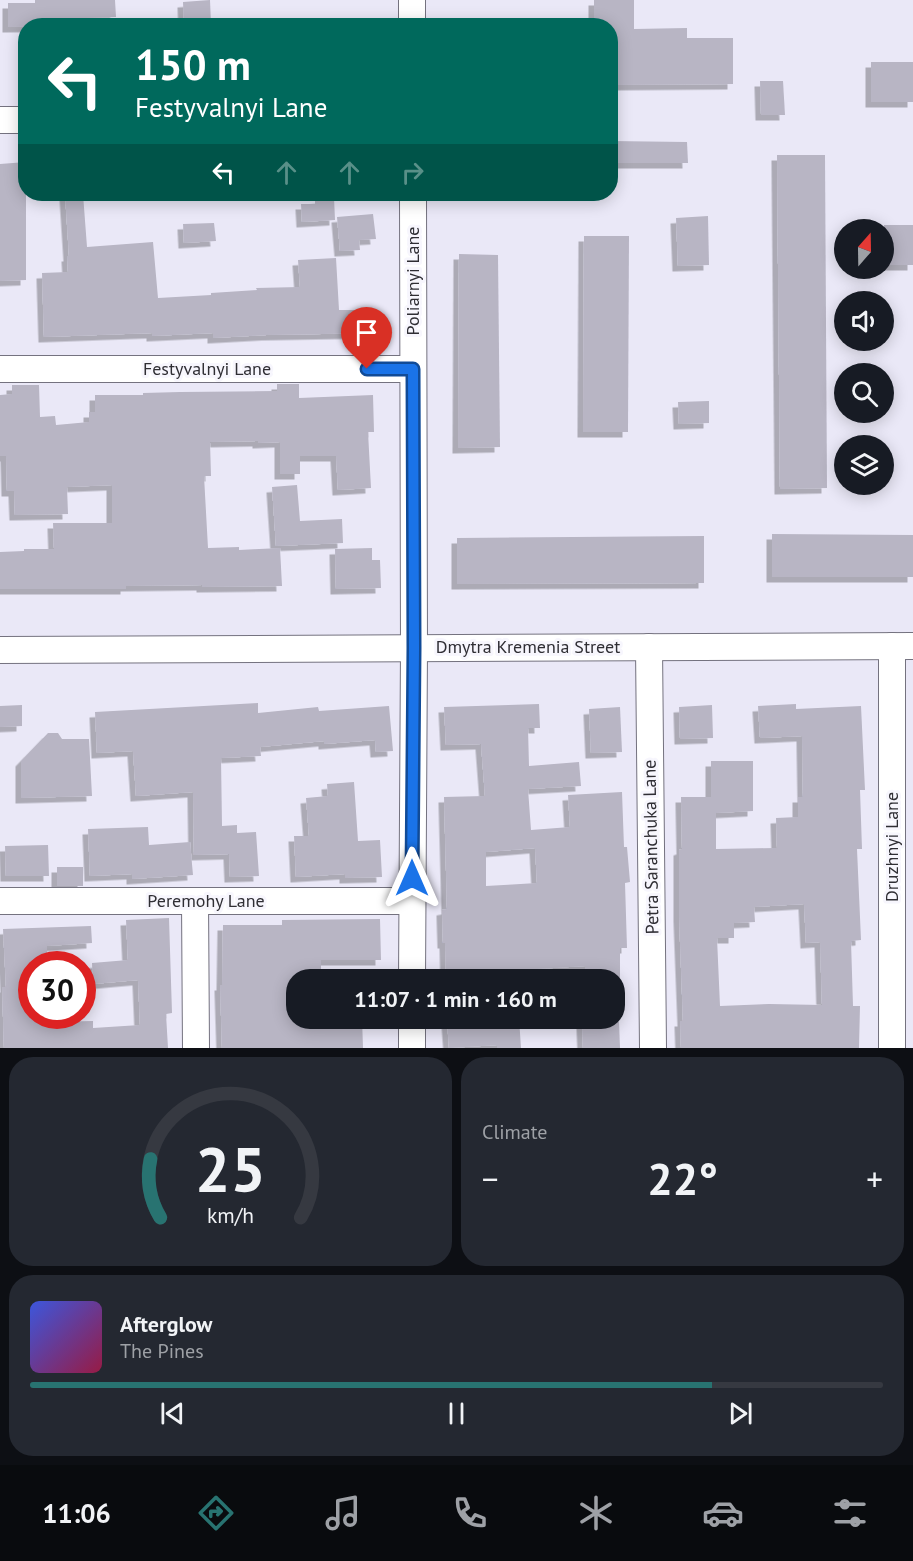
<!DOCTYPE html>
<meta charset="utf-8">
<style>
body{margin:0;font-family:"PT Sans",sans-serif;background:#242831;color:#f1f3f6;height:100vh;display:flex;flex-direction:column;font-size:22px;white-space:nowrap}
*{box-sizing:border-box;margin:0}
p{font-size:20px;color:#9ea1a6}
.icon{flex:none;width:33px;height:33px;fill:none;stroke:currentColor;stroke-width:2;stroke-linecap:round;stroke-linejoin:round}
.map{position:relative;height:1048px;overflow:hidden}
.sheet{display:flex;flex-direction:column;gap:9px;padding:9px;background:#0d0f14;flex:1}
.sheet>*{flex:none}
.banner{position:absolute;left:18px;top:18px;width:600px;height:183px;border-radius:24px;box-shadow:0 3px 15px #0003;background:#00695c;color:#fff;overflow:hidden}
.needle{width:39px;rotate:20deg}
.buttons{position:absolute;left:834px;top:219px;display:grid;gap:12px}
.buttons a{display:grid;place-items:center;width:60px;height:60px;border-radius:50%;background:#171b24;box-shadow:0 3px 15px #0003;font-size:30px}
.speed{position:absolute;left:18px;top:951px;display:flex;gap:12px;font-size:30px;font-weight:700;text-align:center}
.speed>*{display:grid;place-content:center;width:78px;height:78px;border-radius:50%;background:#171b24;box-shadow:0 3px 15px #0003;line-height:1}
.speed .limit{border:9px solid #d22;background:#fff;color:#111}
.pin{position:absolute;display:grid;place-items:center;width:51px;height:51px;color:#fff;margin:-62px -26px;border-radius:50% 50% 50% 0;rotate:-45deg;box-shadow:0 0 6px #0007}
.pin .icon{rotate:45deg}
.me{position:absolute;width:66px;margin:-33px;rotate:0deg;stroke-linejoin:round;filter:drop-shadow(0 0 4px #0008)}
.turn{display:flex;align-items:center;gap:21px;height:126px;padding:0 18px;font-size:27px}
.turn .icon{width:78px;height:78px;stroke-width:2.5}
.turn b{display:block;font-size:42px;line-height:51px}
.lanes{display:flex;align-items:center;height:57px;padding:0 18px;background:#0003;justify-content:center;gap:30px;direction:ltr}
.lanes .off{opacity:.35}
.big{font-size:45px;font-weight:700;line-height:1.1}
.sheet .widget{flex:1;display:flex;flex-direction:column;justify-content:center;gap:9px;min-width:0;padding:0 21px;border-radius:24px;background:#242831}
.sheet .dial{align-items:center;gap:0}
.dial svg{height:156px;overflow:visible;fill:none;stroke:#363941;stroke-width:7;stroke-linecap:round;text-anchor:middle}
.dial text{fill:#f1f3f6;stroke:none}
.song{display:flex;align-items:center;gap:18px}
.cover{width:72px;height:72px;border-radius:9px;background:linear-gradient(135deg,hsl(230 70% 55%),hsl(340 70% 35%))}
.played{height:6px;border-radius:3px;background:linear-gradient(90deg,#287371 80%,#363941 80%)}
.keys{display:flex;justify-content:space-around;direction:ltr}
.heat{display:flex;justify-content:space-between;align-items:center;font-size:33px;direction:ltr}
.sheet .tiles{flex:1;display:grid;gap:9px;grid-template-columns:1fr 1fr}
.widget:last-child{grid-column:span 2}
.trip{position:absolute;left:286px;top:969px;width:339px;height:60px;border-radius:24px;background:#171b24;box-shadow:0 3px 15px #0003;font-weight:700;line-height:60px;text-align:center}
.tabs{display:flex;height:96px;justify-content:space-around;align-items:center;background:#090b0e;color:#9ea1a6}
.tabs .icon{width:42px;height:42px}
.tabs .current{color:#287371}
.tabs b{font-size:27px;color:#f1f3f6}
.map>svg:first-child{display:block}
.building{fill:#b8b5c4;fill-rule:evenodd;filter:url(#shadow)}
.lines{fill:none;stroke-linecap:round;stroke-linejoin:round}
.minor-casing{stroke:#74727f;stroke-width:28}
.minor{stroke:#fff;stroke-width:26}
.route-casing{stroke:#114b97;stroke-width:15}
.route{stroke:#1a73e8;stroke-width:10}
.labels{text-anchor:middle;stroke-width:6;stroke-linejoin:round;paint-order:stroke}
.street-label{font-size:18px;fill:#2f2e34;stroke:#f7f6fd}
</style>
<div class="map">
<svg width="913" height="1048" viewBox="0 0 913 1048">
<defs>
<filter id="shadow"><feDropShadow dx="-5.5" dy="5.5" stdDeviation="0" flood-color="#0004"/></filter>
</defs>
<rect width="100%" height="100%" fill="#eae8f7"/>
<g class="building">
<polygon points="35,0 115,0 116,17 86,18 86,26 8,27 8,3 35,3"/>
<polygon points="210,0 211,24 184,26 183,2"/>
<polygon points="594,0 634,0 634,29 687,28 687,38 733,38 733,84 610,85 610,26 594,26"/>
<rect x="871" y="62" width="42" height="40"/>
<polygon points="760,81 783,81 785,115 761,115"/>
<polygon points="610,141 687,142 688,163 610,163"/>
<polygon points="777,155 825,155 827,488 780,489"/>
<polygon points="26,162 26,280 0,281 0,164"/>
<polygon points="65,194 83,194 87,247 153,242 158,298 211,295 211,293 257,290 256,288 300,287 298,260 336,258 339,310 375,310 376,333 267,335 213,338 213,333 152,336 152,333 44,337 42,273 68,272 67,256 69,256"/>
<polygon points="334,197 335,220 302,222 301,204 315,204 315,199"/>
<polygon points="373,214 376,239 359,240 360,250 340,251 337,217"/>
<polygon points="708,216 709,265 678,266 676,218"/>
<polygon points="214,223 216,241 184,243 183,224"/>
<rect x="884" y="225" width="29" height="40"/>
<polygon points="584,236 629,236 628,432 583,432"/>
<polygon points="459,254 498,255 500,447 458,448"/>
<polygon points="277,384 299,384 299,398 373,395 374,432 368,432 371,488 338,490 336,456 300,456 300,474 280,474 280,442 258,443 258,441 210,442 211,476 204,476 208,548 239,547 239,550 280,548 282,586 202,587 202,585 126,586 126,589 0,589 0,552 24,551 24,549 54,549 53,523 112,523 112,485 67,487 68,514 15,515 14,491 7,491 6,456 0,456 0,395 12,394 12,385 39,385 40,417 55,416 56,425 89,422 89,412 95,412 95,395 143,395 143,393 180,392 277,391"/>
<polygon points="709,401 709,423 679,424 678,402"/>
<polygon points="297,485 300,521 342,519 343,543 276,546 272,487"/>
<polygon points="772,534 913,535 913,577 772,577"/>
<polygon points="704,536 704,583 457,584 457,538"/>
<polygon points="372,548 372,560 380,560 381,588 336,589 335,549"/>
<polygon points="258,703 258,713 318,707 319,711 389,706 393,751 376,752 375,740 324,744 324,741 260,747 261,756 221,758 222,826 237,825 237,833 256,832 259,876 230,877 229,854 194,855 193,792 136,796 133,751 97,753 95,712"/>
<path d="M539 704 540 728H528L529 766 579 762 581 786 528 789 531 830 570 827 568 795 622 792 624 847H627L630 882 625 883 627 948H620V980H585V966L537 969 538 980H446L445 943H443L442 910 447 909 444 797 485 796 481 744 446 745 444 707ZM535 848 537 883 486 886V852Z"/>
<path d="M796 704V709L861 706 865 790H860L862 849H857L861 940 851 941 853 1006H860L859 1048H681L680 1021H683L679 916V850L682 849 681 797H711V761H753V811L716 813V849L777 848 776 818 798 817V797H803L802 736 760 738 758 706ZM804 904 806 943 820 942 822 1005 769 1004 720 1006 717 938H734V923L755 922 754 907Z"/>
<polygon points="22,705 22,726 0,727 0,706"/>
<polygon points="712,705 713,738 680,739 679,707"/>
<polygon points="620,707 622,752 591,753 589,709"/>
<polygon points="48,733 58,733 62,739 89,739 92,796 21,798 21,761"/>
<polygon points="354,782 358,841 380,840 382,877 345,878 345,874 296,877 294,836 309,836 306,798 328,796 327,784"/>
<polygon points="148,827 149,845 190,842 193,875 132,879 132,874 90,876 88,829"/>
<polygon points="48,845 49,876 6,876 5,846"/>
<rect x="57" y="867" width="26" height="19"/>
<polygon points="169,918 172,1013 166,1014 168,1048 4,1048 2,987 6,987 3,929 91,926 92,943 47,946 47,956 38,957 38,964 32,964 32,1016 47,1016 47,1022 93,1021 93,1028 140,1025 138,980 93,984 92,963 128,960 126,920"/>
<polygon points="380,919 381,960 321,960 321,978 297,978 297,1022 332,1020 332,1018 362,1018 363,1048 222,1048 220,985 222,985 223,925 282,925 282,920"/>
<polygon points="492,1018 519,1018 521,1048 497,1048 497,1045 449,1048 447,1021"/>
<polygon points="619,1022 620,1048 583,1048 582,1023"/>
</g>
<g class="lines">
<g class="minor-casing">
<g id="minor">
<polyline points="412,0 412,26"/>
<polyline points="0,120 26,120"/>
<polyline points="0,369 413,369"/>
<polyline points="892,646 892,1048"/>
<polyline points="649,647 653,1048"/>
<polyline points="0,650 913,646"/>
<polyline points="0,901 412,901"/>
<polyline points="195,901 196,1048"/>
<polyline points="412,980 414,648 413,194"/>
<polyline points="412,1018 412,1048"/>
</g>
</g>
<use href="#minor" class="minor"/>
</g>
<g class="lines">
<g class="route-casing">
<polyline id="route" points="367,369 413,369 414,648 412,878"/>
</g>
<use href="#route" class="route"/>
</g>
<g class="labels">
<g class="street-label">
<text transform="translate(413 281) rotate(-90)" y="6">Poliarnyi Lane</text>
<text x="207" y="375">Festyvalnyi Lane</text>
<text x="528" y="653">Dmytra Kremenia Street</text>
<text transform="translate(651 847) rotate(-91)" y="6">Petra Saranchuka Lane</text>
<text transform="translate(892 847) rotate(-90)" y="6">Druzhnyi Lane</text>
<text x="206" y="907">Peremohy Lane</text>
</g>
</g>
</svg>
<div class="buttons">
<a><svg class="needle" viewBox="-14 -14 28 28"><path d="M0-13l5 13h-10z" fill="#e53935"/><path d="M0 13l5-13h-10z" fill="#9ea1a6"/></svg></a>
<a><svg class="icon" aria-label="sound" viewBox="0 0 24 24"><path d="M4 9h4l5-4v14l-5-4H4zM17 9q2 3 0 6"/></svg></a>
<a><svg class="icon" aria-label="search" viewBox="0 0 24 24"><circle cx="10" cy="10" r="6"/><path d="M15 15l6 6"/></svg></a>
<a><svg class="icon" aria-label="layers" viewBox="0 0 24 24"><path d="M12 4l9 5-9 5-9-5zM3 14l9 5 9-5"/></svg></a>
</div>
<div class="speed"><div class="limit">30</div></div>
<div class="pin" style="left:367px;top:369px;background:#d93025"><svg class="icon" aria-label="arrive" viewBox="0 0 24 24"><path d="M6 21V4h12l-3 4 3 4H6"/></svg></div>
<svg class="me" style="left:412px;top:878px" viewBox="-20 -20 40 40"><path d="M0-17L14 15 0 8-14 15z" fill="#1a73e8" stroke="#fff" stroke-width="4"/></svg>
<div class="trip">11:07 · 1 min · 160 m</div>
<div class="banner">
<div class="turn"><svg class="icon" aria-label="left" viewBox="0 0 24 24"><path d="M17 20v-9H6M10 6l-5 5 5 5"/></svg><div><b>150 m</b>Festyvalnyi Lane</div></div>
<div class="lanes"><svg class="icon" aria-label="left" viewBox="0 0 24 24"><path d="M17 20v-9H6M10 6l-5 5 5 5"/></svg><svg class="icon off" aria-label="ahead" viewBox="0 0 24 24"><path d="M12 20V5M6 11l6-6 6 6"/></svg><svg class="icon off" aria-label="ahead" viewBox="0 0 24 24"><path d="M12 20V5M6 11l6-6 6 6"/></svg><svg class="icon off" aria-label="right" viewBox="0 0 24 24"><path d="M7 20v-9h11M14 6l5 5-5 5"/></svg></div>
</div>
</div>
<section class="sheet">
<div class="tiles">
<div class="widget dial"><svg viewBox="0 0 100 80">
<path d="M14 69A42 42 0 1 1 86 69"/>
<path d="M14 69A42 42 0 0 1 9 39" stroke="#287371"/>
<text x="50" y="56" font-size="32" font-weight="700">25</text>
<text x="50" y="72" font-size="11">km/h</text>
</svg></div>
<div class="widget"><p>Climate</p>
<div class="heat"><a>−</a><b class="big">22°</b><a>+</a></div>
</div>
<div class="widget">
<div class="song"><i class="cover"></i><div><b>Afterglow</b><p>The Pines</p></div></div>
<div class="played"></div>
<div class="keys"><svg class="icon" aria-label="previous" viewBox="0 0 24 24"><path d="M18 5L8 12l10 7zM5 5v14"/></svg><svg class="icon" aria-label="pause" viewBox="0 0 24 24"><path d="M8 5v14M16 5v14"/></svg><svg class="icon" aria-label="next" viewBox="0 0 24 24"><path d="M6 5l10 7-10 7zM19 5v14"/></svg></div>
</div>
</div>
</section>
<nav class="tabs">
<b>11:06</b>
<svg class="icon current" aria-label="directions" viewBox="0 0 24 24"><path d="M12 3l9 9-9 9-9-9zM9 14v-3h6M13 9l2 2-2 2"/></svg>
<svg class="icon" aria-label="music" viewBox="0 0 24 24"><path d="M9 18V5l10-2v13"/><circle cx="6" cy="18" r="3"/><circle cx="16" cy="16" r="3"/></svg>
<svg class="icon" aria-label="phone" viewBox="0 0 24 24"><path d="M5 4h4l2 5-3 2q2 4 5 5l2-3 5 2v4C11 20 4 13 5 4z"/></svg>
<svg class="icon" aria-label="climate" viewBox="0 0 24 24"><path d="M12 3v18M4 7l16 10M4 17L20 7"/></svg>
<svg class="icon" aria-label="car" viewBox="0 0 24 24"><path d="M5 17H2v-5l4-1 3-4h7l3 4 3 1v5h-3M9 17h6M6 11h13"/><circle cx="7" cy="17" r="2"/><circle cx="17" cy="17" r="2"/></svg>
<svg class="icon" aria-label="filters" viewBox="0 0 24 24"><path d="M4 7h16M4 17h16"/><circle cx="9" cy="7" r="2"/><circle cx="15" cy="17" r="2"/></svg>
</nav>
